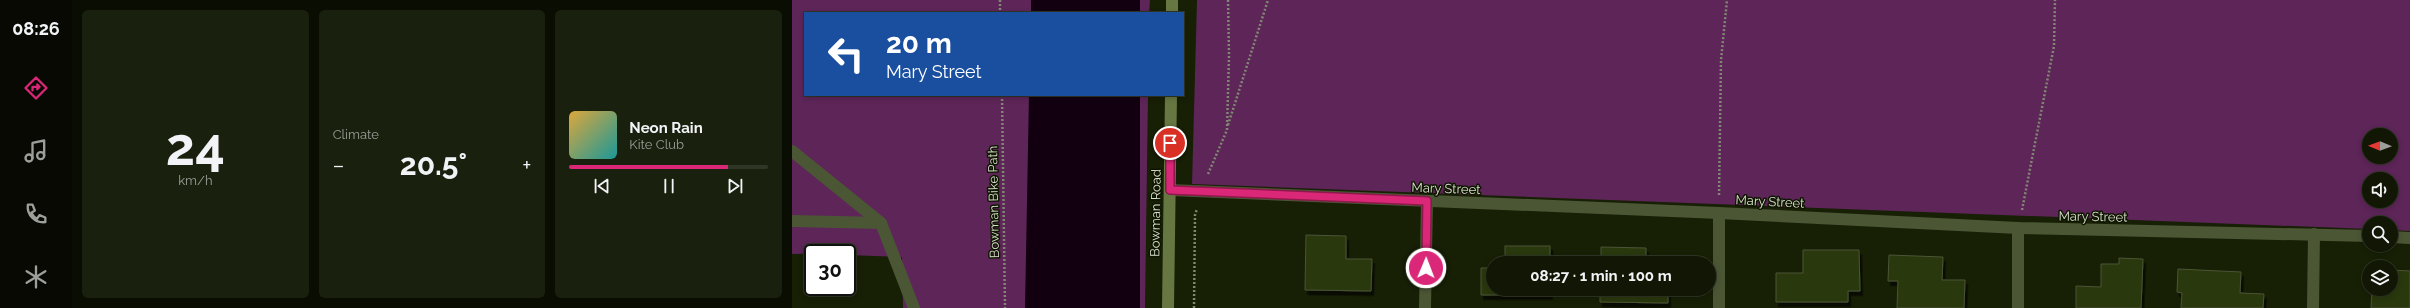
<!DOCTYPE html>
<meta charset="utf-8">
<style>
body{margin:0;font-family:Raleway,sans-serif;background:#1a200e;color:#f1f3f6;height:100vh;display:flex;flex-direction:column;font-size:15px;white-space:nowrap}
*{box-sizing:border-box;margin:0}
p{font-size:13px;color:#9c9f9a}
.icon{flex:none;width:22px;height:22px;fill:none;stroke:currentColor;stroke-width:2;stroke-linecap:round;stroke-linejoin:round}
.map{position:relative;flex:1;overflow:hidden}
.details{display:flex;flex-direction:column;gap:10px;padding:10px;background:#090d02;width:720px}
.details>*{flex:none}
.top-card{position:absolute;left:12px;top:12px;width:380px;height:84px;border-radius:0px;box-shadow:0 2px 6px #0003,0 0 0 1px #303626;background:#1a4fa0;color:#fff;overflow:hidden}
.needle{width:26px;rotate:271deg}
.buttons{position:absolute;left:1570px;top:128px;display:grid;gap:8px}
.buttons a{display:grid;place-items:center;width:36px;height:36px;border-radius:50%;background:#111704;box-shadow:0 2px 6px #0003,0 0 0 1px #303626;font-size:20px}
.speed{position:absolute;left:12px;top:244px;display:flex;gap:8px;font-size:20px;font-weight:700;text-align:center}
.speed>*{display:grid;place-content:center;width:52px;height:52px;border-radius:50%;background:#111704;box-shadow:0 2px 6px #0003,0 0 0 1px #303626;line-height:1}
.speed .limit{border:2px solid #111;border-radius:6px;background:#fff;color:#111}
.pin{position:absolute;display:grid;place-items:center;width:34px;height:34px;color:#fff;margin:-17px;border:2px solid #fff;border-radius:50%;box-shadow:0 1px 4px #0007}
.me{position:absolute;width:44px;margin:-22px;rotate:1deg;stroke-linejoin:round;filter:drop-shadow(0 0 3px #0008)}
.turn{display:flex;align-items:center;gap:14px;height:84px;padding:0 16px;font-size:18px}
.turn .icon{width:52px;height:52px;stroke-width:2.5}
.turn b{display:block;font-size:28px;line-height:34px}
.big{font-size:30px;font-weight:700;line-height:1.1}
.details .card{flex:1;display:flex;flex-direction:column;justify-content:center;gap:6px;min-width:0;padding:0 14px;border-radius:6px;background:#1a200e}
.details .dial{align-items:center;gap:0}
.dial b{font-size:52px;line-height:1}
.song{display:flex;align-items:center;gap:12px}
.cover{width:48px;height:48px;border-radius:6px;background:linear-gradient(135deg,hsl(40 70% 55%),hsl(180 70% 35%))}
.played{height:4px;border-radius:2px;background:linear-gradient(90deg,#db2777 80%,#303626 80%)}
.keys{display:flex;justify-content:space-around;direction:ltr}
.heat{display:flex;justify-content:space-between;align-items:center;font-size:22px;direction:ltr}
.details .tiles{flex:1;display:grid;gap:10px;grid-template-columns:repeat(3,1fr)}
.trip{position:absolute;left:694px;top:256px;width:230px;height:40px;border-radius:20px;background:#111704;box-shadow:0 2px 6px #0003,0 0 0 1px #303626;font-weight:700;line-height:40px;text-align:center}
main{display:flex;flex:1;min-height:0}
.dock{display:flex;flex-direction:column;width:72px;justify-content:space-around;align-items:center;background:#070902;color:#9c9f9a}
.dock .icon{width:28px;height:28px}
.dock .selected{color:#db2777}
.dock b{font-size:18px;color:#f1f3f6}
.map>svg:first-child{display:block}
.green{fill:#5d2558;fill-rule:evenodd}
.water{fill:#120011}
.building{fill:#2b3709;stroke:#4b5438;filter:url(#shadow)}
.lines{fill:none;stroke-linecap:round;stroke-linejoin:round}
.path{stroke:#818773;stroke-width:2.5;stroke-dasharray:2 2;stroke-linecap:butt}
.street{stroke:#4b5635;stroke-width:12}
.secondary{stroke:#667742;stroke-width:12}
.route-casing{stroke:#8e194d;stroke-width:10}
.route{stroke:#db2777;stroke-width:7}
.labels{text-anchor:middle;stroke-width:3;stroke-linejoin:round;paint-order:stroke}
.street-label{font-size:13px;fill:#dadfcf;stroke:#0f1600}
</style>
<main>
<nav class="dock">
<b>08:26</b>
<svg class="icon selected" aria-label="directions" viewBox="0 0 24 24"><path d="M12 3l9 9-9 9-9-9zM9 14v-3h6M13 9l2 2-2 2"/></svg>
<svg class="icon" aria-label="music" viewBox="0 0 24 24"><path d="M9 18V5l10-2v13"/><circle cx="6" cy="18" r="3"/><circle cx="16" cy="16" r="3"/></svg>
<svg class="icon" aria-label="phone" viewBox="0 0 24 24"><path d="M5 4h4l2 5-3 2q2 4 5 5l2-3 5 2v4C11 20 4 13 5 4z"/></svg>
<svg class="icon" aria-label="climate" viewBox="0 0 24 24"><path d="M12 3v18M4 7l16 10M4 17L20 7"/></svg>
</nav>
<section class="details">
<div class="tiles">
<div class="card dial"><b>24</b><p>km/h</p></div>
<div class="card"><p>Climate</p>
<div class="heat"><a>−</a><b class="big">20.5°</b><a>+</a></div>
</div>
<div class="card">
<div class="song"><i class="cover"></i><div><b>Neon Rain</b><p>Kite Club</p></div></div>
<div class="played"></div>
<div class="keys"><svg class="icon" aria-label="previous" viewBox="0 0 24 24"><path d="M18 5L8 12l10 7zM5 5v14"/></svg><svg class="icon" aria-label="pause" viewBox="0 0 24 24"><path d="M8 5v14M16 5v14"/></svg><svg class="icon" aria-label="next" viewBox="0 0 24 24"><path d="M6 5l10 7-10 7zM19 5v14"/></svg></div>
</div>
</div>
</section>
<div class="map">
<svg width="1618" height="308" viewBox="0 0 1618 308">
<defs>
<filter id="shadow"><feDropShadow dx="2.5" dy="4.5" stdDeviation="0" flood-color="#0009"/></filter>
</defs>
<rect width="100%" height="100%" fill="#171f05"/>
<g class="green">
<polygon points="0,0 358,0 357,13 13,13 13,95 356,95 353,308 111,308 110,257 55,255 55,253 0,254"/>
<path d="M405 0H1618V231L1599 230V223H1577V229L400 184ZM1577 135H1599V157H1577ZM1577 179H1599V201H1577Z"/>
</g>
<g class="water">
<rect x="239" y="0" width="109" height="13"/>
<polygon points="237,95 348,95 348,308 233,308"/>
</g>
<g class="building">
<polygon points="514,235 554,236 554,259 580,259 579,291 513,290"/>
<rect x="713" y="246" width="45" height="17"/>
<polygon points="809,247 854,248 854,263 809,263"/>
<polygon points="1011,250 1067,250 1068,291 1056,291 1056,302 984,302 984,273 1011,273"/>
<polygon points="1097,255 1151,257 1150,280 1173,280 1172,308 1105,308 1106,281 1096,281"/>
<polygon points="1327,258 1351,259 1349,308 1284,308 1284,286 1309,287 1309,264 1327,264"/>
<polygon points="689,268 701,268 701,289 758,289 758,295 689,295"/>
<polygon points="1386,269 1449,272 1448,293 1472,294 1471,308 1389,308 1390,293 1385,292"/>
<polygon points="1599,270 1618,271 1618,308 1579,308 1580,289 1599,289"/>
<polygon points="808,289 876,289 876,303 808,302"/>
</g>
<g class="lines">
<g class="path">
<polyline points="208,0 208,13"/>
<polyline points="210,95 213,308"/>
<polyline points="436,125 476,0"/>
<polyline points="416,174 435,130 437,55 436,0"/>
<polyline points="927,195 929,60 935,0"/>
<polyline points="1230,210 1262,46 1263,0"/>
<polyline points="402,308 403,215 405,209"/>
</g>
<g class="street">
<polyline points="0,151 89,223 122,308"/>
<polyline points="378,190 927,213 1226,228 1577,236"/>
<polyline points="0,221 89,223"/>
<polyline points="1599,237 1618,238"/>
<polyline points="633,308 635,201"/>
<polyline points="927,308 927,213"/>
<polyline points="1226,308 1226,228"/>
<polyline points="1521,308 1522,234"/>
</g>
<g class="secondary">
<polyline points="380,13 380,0"/>
<polyline points="376,308 379,95"/>
</g>
</g>
<g class="lines">
<g class="route-casing">
<polyline id="route" points="378,143 378,190 635,201 634,268"/>
</g>
<use href="#route" class="route"/>
</g>
<g class="labels">
<g class="street-label">
<text transform="translate(654 188) rotate(2)" y="5">Mary Street</text>
<text transform="translate(978 201) rotate(3)" y="5">Mary Street</text>
<text transform="translate(201 202) rotate(-91)" y="5">Bowman Bike Path</text>
<text transform="translate(363 213) rotate(-89)" y="5">Bowman Road</text>
<text transform="translate(1301 216) rotate(1)" y="5">Mary Street</text>
</g>
</g>
</svg>
<div class="buttons">
<a><svg class="needle" viewBox="-14 -14 28 28"><path d="M0-13l5 13h-10z" fill="#e53935"/><path d="M0 13l5-13h-10z" fill="#9c9f9a"/></svg></a>
<a><svg class="icon" aria-label="sound" viewBox="0 0 24 24"><path d="M4 9h4l5-4v14l-5-4H4zM17 9q2 3 0 6"/></svg></a>
<a><svg class="icon" aria-label="search" viewBox="0 0 24 24"><circle cx="10" cy="10" r="6"/><path d="M15 15l6 6"/></svg></a>
<a><svg class="icon" aria-label="layers" viewBox="0 0 24 24"><path d="M12 4l9 5-9 5-9-5zM3 14l9 5 9-5"/></svg></a>
</div>
<div class="speed"><div class="limit">30</div></div>
<div class="pin" style="left:378px;top:143px;background:#d93025"><svg class="icon" aria-label="arrive" viewBox="0 0 24 24"><path d="M6 21V4h12l-3 4 3 4H6"/></svg></div>
<svg class="me" style="left:634px;top:268px" viewBox="-20 -20 40 40"><circle r="17" fill="#db2777" stroke="#fff" stroke-width="3"/><path d="M0-11L8 9 0 5-8 9z" fill="#fff"/></svg>
<div class="trip">08:27 · 1 min · 100 m</div>
<div class="top-card">
<div class="turn"><svg class="icon" aria-label="left" viewBox="0 0 24 24"><path d="M17 20v-9H6M10 6l-5 5 5 5"/></svg><div><b>20 m</b>Mary Street</div></div>
</div>
</div>
</main>
